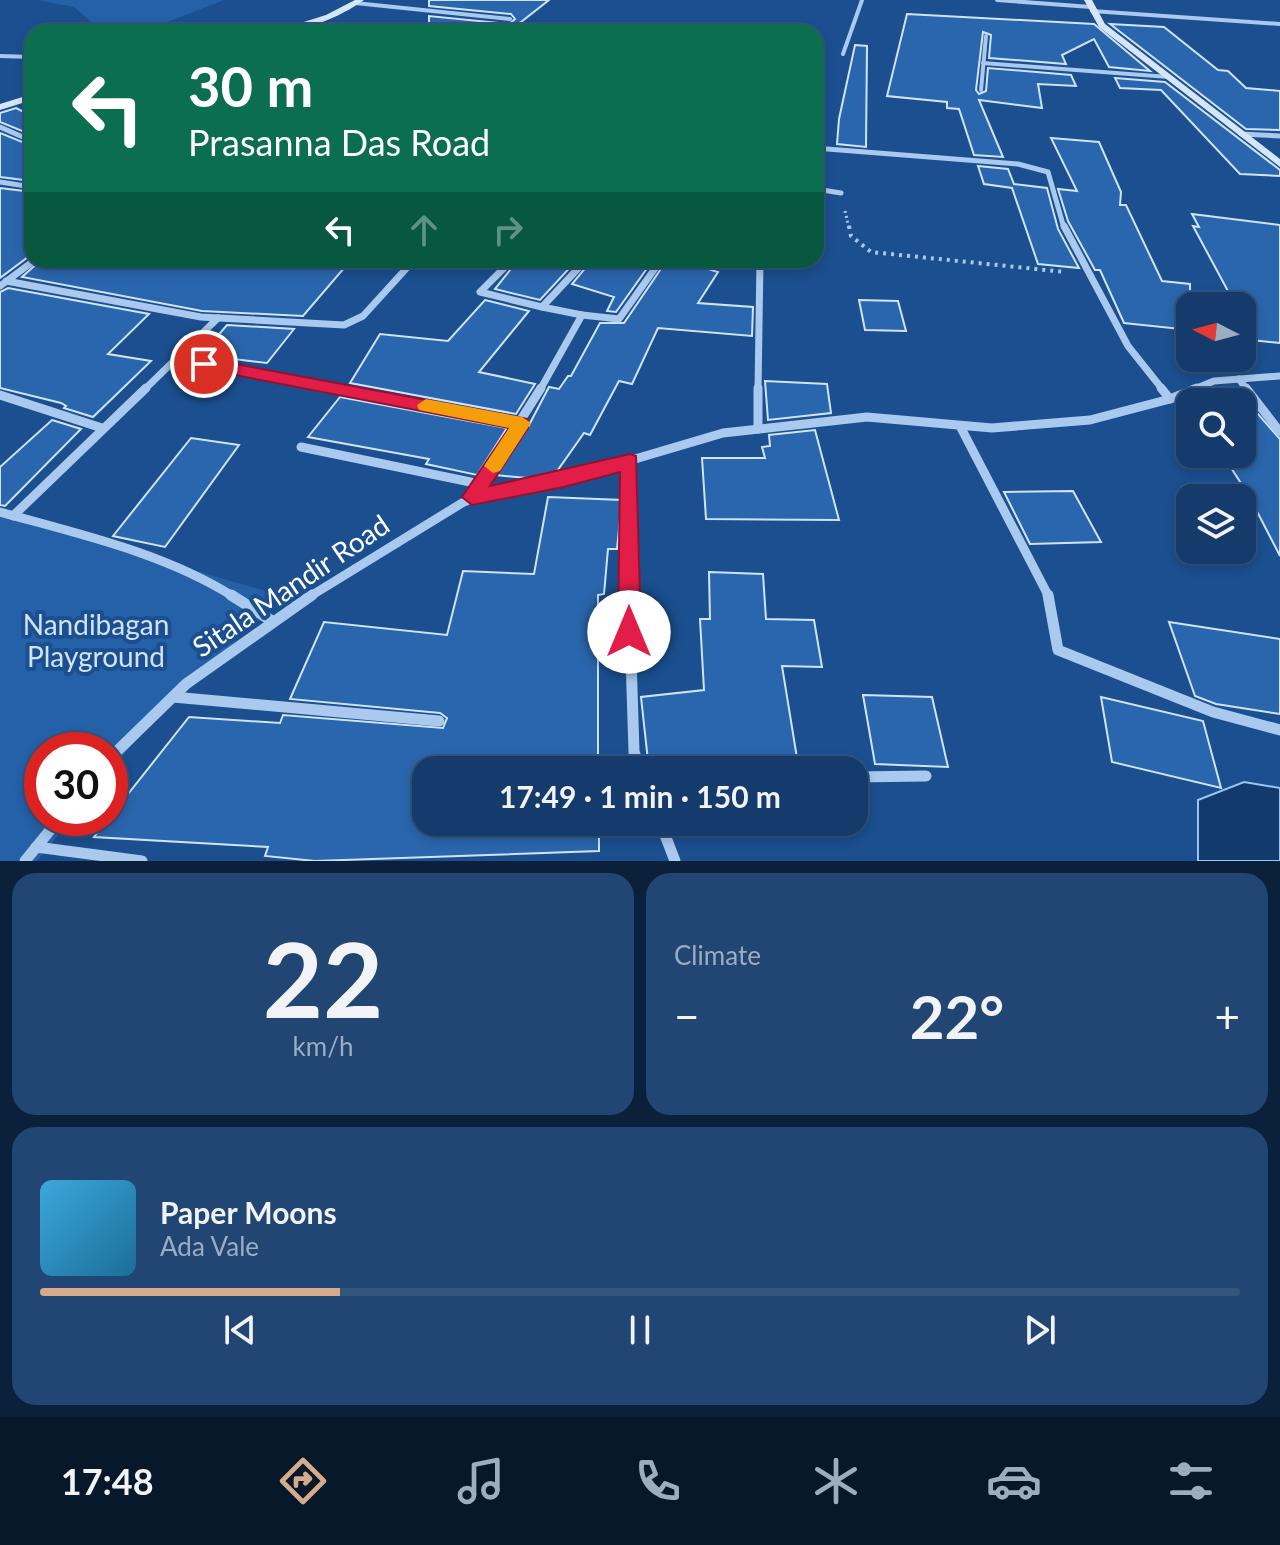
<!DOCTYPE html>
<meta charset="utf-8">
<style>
body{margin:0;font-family:Lato,sans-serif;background:#214673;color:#f1f3f6;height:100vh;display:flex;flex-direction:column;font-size:30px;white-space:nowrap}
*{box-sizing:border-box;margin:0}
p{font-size:26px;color:#9dadc1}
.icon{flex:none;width:44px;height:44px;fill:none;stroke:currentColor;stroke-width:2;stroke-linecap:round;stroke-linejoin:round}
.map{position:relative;height:861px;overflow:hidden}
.drawer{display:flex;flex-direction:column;gap:12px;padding:12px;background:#0b203b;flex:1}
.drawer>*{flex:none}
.guide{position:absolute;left:24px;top:24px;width:800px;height:244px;border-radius:24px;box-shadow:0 4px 12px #0003,0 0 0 2px #33557e;background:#0b6e4f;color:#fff;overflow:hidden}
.needle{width:52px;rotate:276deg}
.tools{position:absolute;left:1176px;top:292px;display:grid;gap:16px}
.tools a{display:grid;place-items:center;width:80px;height:80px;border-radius:16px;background:#143b6b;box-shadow:0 4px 12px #0003,0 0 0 2px #33557e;font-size:40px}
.speed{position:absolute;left:24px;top:732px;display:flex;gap:16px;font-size:40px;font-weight:700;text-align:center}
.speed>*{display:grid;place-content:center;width:104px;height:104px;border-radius:50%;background:#143b6b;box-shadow:0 4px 12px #0003,0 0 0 2px #33557e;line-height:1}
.speed .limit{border:12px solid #d22;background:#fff;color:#111}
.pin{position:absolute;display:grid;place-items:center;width:68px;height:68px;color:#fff;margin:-34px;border:4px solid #fff;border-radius:50%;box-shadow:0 2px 8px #0007}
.me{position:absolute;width:88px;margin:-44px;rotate:0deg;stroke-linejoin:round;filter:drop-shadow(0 0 6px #0008)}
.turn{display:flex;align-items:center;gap:28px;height:168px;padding:0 32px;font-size:36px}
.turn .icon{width:104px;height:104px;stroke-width:2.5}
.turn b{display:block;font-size:56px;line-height:68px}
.lanes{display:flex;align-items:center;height:76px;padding:0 32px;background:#0003;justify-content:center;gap:40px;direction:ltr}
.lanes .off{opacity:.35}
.big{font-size:60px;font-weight:700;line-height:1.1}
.drawer .card{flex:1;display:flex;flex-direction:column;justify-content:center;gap:12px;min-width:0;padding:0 28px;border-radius:24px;background:#214673}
.drawer .dial{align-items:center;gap:0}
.dial b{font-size:104px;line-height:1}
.song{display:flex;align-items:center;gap:24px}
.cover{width:96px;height:96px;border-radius:12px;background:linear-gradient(135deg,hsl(200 70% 55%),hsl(200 70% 35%))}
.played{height:8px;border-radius:4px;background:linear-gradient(90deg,#d6ab8b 25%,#33557e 25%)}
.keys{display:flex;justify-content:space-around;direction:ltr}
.heat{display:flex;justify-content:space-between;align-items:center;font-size:44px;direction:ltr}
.drawer .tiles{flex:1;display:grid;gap:12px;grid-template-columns:1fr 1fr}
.card:last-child{grid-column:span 2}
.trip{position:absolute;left:412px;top:756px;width:456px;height:80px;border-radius:24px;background:#143b6b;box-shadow:0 4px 12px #0003,0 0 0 2px #33557e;font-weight:700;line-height:80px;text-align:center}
.tabs{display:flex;height:128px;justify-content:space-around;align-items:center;background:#08182b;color:#9dadc1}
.tabs .icon{width:56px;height:56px}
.tabs .current{color:#d6ab8b}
.tabs b{font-size:36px;color:#f1f3f6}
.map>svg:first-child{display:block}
.green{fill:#2461a8}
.water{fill:#123a6d;stroke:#9cc4f0;stroke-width:2}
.building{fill:#2a66ad;stroke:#cfe3fa;stroke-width:2}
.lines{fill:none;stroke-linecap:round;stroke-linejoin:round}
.path-far1{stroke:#a9c9ee;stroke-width:3;stroke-dasharray:2 3;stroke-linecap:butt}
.path{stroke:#a9c9ee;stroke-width:4;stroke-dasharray:3 5;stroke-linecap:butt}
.street-far4{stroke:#a9c9ee;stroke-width:4}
.street-far3{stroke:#a9c9ee;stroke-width:5}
.street-far2{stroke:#a9c9ee;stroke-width:7}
.street-far1{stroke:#a9c9ee;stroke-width:9}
.street{stroke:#a9c9ee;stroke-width:11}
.secondary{fill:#d6e6fa;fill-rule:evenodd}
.route{fill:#e11d48;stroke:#92132f;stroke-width:2}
.slow{fill:#f59e0b}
.labels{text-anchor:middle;stroke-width:8;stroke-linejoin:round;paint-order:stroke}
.near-street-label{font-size:28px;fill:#fff;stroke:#1b4f8f}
.near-park-label{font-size:28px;fill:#cfe3fa;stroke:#1b4f8f}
</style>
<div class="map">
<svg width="1280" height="861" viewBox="0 0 1280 861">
<rect width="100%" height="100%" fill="#1b4f8f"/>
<g class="green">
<polygon points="37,0 224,0 142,32 103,32 74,7"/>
<polygon points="0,514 283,596 148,725 110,772 110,750 42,750 42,818 72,818 37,861 0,861"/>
</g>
<polygon class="water" points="1244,782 1280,788 1280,861 1198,861 1198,800"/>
<g class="building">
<polygon points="429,0 549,0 516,26 429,23 429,16 509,24 515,19 511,14 429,6"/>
<polygon points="907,14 1094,24 1150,71 1109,67 1094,39 1062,55 1066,64 989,58 991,35 983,32 976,90 979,94 986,91 988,68 1071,75 1076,86 1038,84 1042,108 979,100 1003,157 974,155 959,109 947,108 947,102 887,96"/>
<polygon points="1110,24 1164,27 1218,70 1228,71 1246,88 1280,91 1280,130 1246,129"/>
<polygon points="855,45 867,46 866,147 837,144 839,119"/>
<polygon points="1115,78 1165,82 1280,170 1280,176 1240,174 1161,90 1120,88"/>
<polygon points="16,108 32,116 32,135 0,122 0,113"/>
<polygon points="0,133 32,146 32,181 0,177"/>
<polygon points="1051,138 1099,142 1121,192 1120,205 1126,205 1162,281 1190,284 1190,330 1124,323 1100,270 1095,270 1068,221 1058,189 1077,191"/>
<polygon points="978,166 1008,169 1014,184 1047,188 1058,229 1079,268 1038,264 1012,188 984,184"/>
<polygon points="0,188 32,192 32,254 0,278"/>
<polygon points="1192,214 1280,225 1280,343 1242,339 1242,306 1236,306 1193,226 1199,227"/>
<polygon points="41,260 351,260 303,316 202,311 22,277"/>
<polygon points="518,260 577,260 540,300 495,289"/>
<polygon points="592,260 653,260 616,312 607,311 614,297 572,284"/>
<polygon points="667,260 717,260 711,270 718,272 698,303 753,307 752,336 658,328 632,384 619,381 590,435 584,433 555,474 527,478 495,475 528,427 549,387 559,389 568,376 571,376 600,323 624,323"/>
<polygon points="8,288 149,314 108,354 151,361 93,417 64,408 66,406 61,403 0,388 0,292"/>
<polygon points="485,300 529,311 479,372 535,384 516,414 350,383 380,334 448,341"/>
<polygon points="859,300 898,301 906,331 865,330"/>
<polygon points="227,325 294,329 267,363 201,355"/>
<polygon points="765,381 827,384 831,413 768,420"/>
<polygon points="340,397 507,428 477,475 426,464 429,459 308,437"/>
<polygon points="1242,406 1251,406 1280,439 1280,556 1248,494 1222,454 1242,455"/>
<polygon points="52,420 81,429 5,506 0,505 0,467"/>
<polygon points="815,430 839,520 706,519 702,458 765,458 762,447 770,446 769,435"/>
<polygon points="191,438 239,445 165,547 113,536"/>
<polygon points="1073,491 1101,542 1030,544 1004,492"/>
<polygon points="548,497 622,500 617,549 608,549 604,594 598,595 598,770 426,770 415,822 599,822 599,851 315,861 265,856 268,847 94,837 189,717 280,723 283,715 443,728 447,718 440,713 290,699 324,622 447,635 463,571 534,574"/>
<polygon points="709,572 763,574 766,619 814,620 822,667 782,666 798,764 739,766 738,759 649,770 641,697 704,690 700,619 710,619"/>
<polygon points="1169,622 1280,639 1280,714 1216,704 1195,696"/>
<polygon points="863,695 932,697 948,767 875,764"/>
<polygon points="1101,697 1203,721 1221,788 1112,762"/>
</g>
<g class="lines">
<polyline class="path-far1" points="845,211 849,228"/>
<polyline class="path" points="849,226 851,236 871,252 1065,272"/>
<g class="street-far4">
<polyline points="997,0 1091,7"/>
<polyline points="355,3 510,19"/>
<polyline points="1092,11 1280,24"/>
<polyline points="843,54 862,0"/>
<polyline points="0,56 32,57"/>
<polyline points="983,63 1169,77"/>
<polyline points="981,90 986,36"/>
</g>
<g class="street-far3">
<polyline points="0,127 32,141"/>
<polyline points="1241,134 1280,136"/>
<polyline points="827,149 1018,164 1048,172 1064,228"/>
<polyline points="0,182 32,187"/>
<polyline points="816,189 841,193"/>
</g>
<g class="street-far2">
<polyline points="1064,226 1128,346 1163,390"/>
<polyline points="512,260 480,292 542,307"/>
<polyline points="6,281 201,317 344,325 363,316 414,260"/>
<polyline points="0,286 35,260"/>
<polyline points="582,315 619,319 661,260"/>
<polyline points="176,358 346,390"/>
<polyline points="1239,379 1247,390"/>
<polyline points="144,390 218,318"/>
<polyline points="540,390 582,315 542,307 586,260"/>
<polyline points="758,390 760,260"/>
<polyline points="1192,390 1214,381 1280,376"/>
</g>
<g class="street-far1">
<polyline points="335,388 522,423"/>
<polyline points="1161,388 1170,399"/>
<polyline points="1246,388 1280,432"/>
<polyline points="0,395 102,428"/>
<polyline points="960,426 1049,597"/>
<polyline points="758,429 758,388"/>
<polyline points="301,447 480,484"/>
<polyline points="472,497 541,388"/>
<path d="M0 512C79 534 165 553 234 597"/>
<polyline points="13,516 146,388"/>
<polyline points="309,597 462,503 487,492 564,480 723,433 867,417 992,428 1090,420 1170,399 1197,388"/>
<polyline points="629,597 630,462"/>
</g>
<g class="street">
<polyline points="231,595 272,621"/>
<polyline points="629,595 634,752 641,770"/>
<polyline points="1048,595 1058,650 1213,712 1280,730"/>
<polyline points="173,697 439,721"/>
<polyline points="110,758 186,684 312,595"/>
<polyline points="854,777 926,776"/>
<polyline points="660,822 675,861"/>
<polyline points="36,847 142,861"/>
<polyline points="25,861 60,818"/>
</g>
<g class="secondary">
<path d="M355 0H364C339 18 303 32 272 32L326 15Z"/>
<polygon points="1084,0 1092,0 1105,24 1280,159 1280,167 1099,27"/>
<polygon points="32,94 32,100 0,110 0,104"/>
</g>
</g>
<polygon class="route" points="204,358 528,419 528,428 490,486 630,454 636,456 641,632 637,640 629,643 621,640 618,632 620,472 564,487 472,505 462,497 509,428 199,368 199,360"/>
<polygon class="slow" points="426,399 522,417 531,423 500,471 493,473 484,466 509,428 419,410 417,405"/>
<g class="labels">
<g class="near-street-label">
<text transform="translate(291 586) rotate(-34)" y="10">Sitala Mandir Road</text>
</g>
<g class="near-park-label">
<text x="96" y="635">Nandibagan<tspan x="96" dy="32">Playground</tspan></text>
</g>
</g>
</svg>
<div class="tools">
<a><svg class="needle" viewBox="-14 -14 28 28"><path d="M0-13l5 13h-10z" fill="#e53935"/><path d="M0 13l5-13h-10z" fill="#9dadc1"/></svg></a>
<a><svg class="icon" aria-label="search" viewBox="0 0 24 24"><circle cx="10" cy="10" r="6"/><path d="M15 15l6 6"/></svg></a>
<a><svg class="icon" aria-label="layers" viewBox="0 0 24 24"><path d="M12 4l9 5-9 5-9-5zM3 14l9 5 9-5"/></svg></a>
</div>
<div class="speed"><div class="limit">30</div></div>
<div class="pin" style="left:204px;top:364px;background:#d93025"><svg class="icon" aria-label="arrive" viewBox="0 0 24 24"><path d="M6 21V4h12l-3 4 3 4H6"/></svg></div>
<svg class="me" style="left:629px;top:632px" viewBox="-20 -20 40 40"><circle r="19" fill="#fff"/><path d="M0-13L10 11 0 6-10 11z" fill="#e11d48"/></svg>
<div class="trip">17:49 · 1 min · 150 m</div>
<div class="guide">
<div class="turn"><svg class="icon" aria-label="left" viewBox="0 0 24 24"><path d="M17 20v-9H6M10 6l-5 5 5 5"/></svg><div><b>30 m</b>Prasanna Das Road</div></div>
<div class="lanes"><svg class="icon" aria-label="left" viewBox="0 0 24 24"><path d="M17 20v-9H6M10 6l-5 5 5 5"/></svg><svg class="icon off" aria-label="ahead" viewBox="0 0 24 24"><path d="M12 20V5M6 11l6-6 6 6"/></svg><svg class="icon off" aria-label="right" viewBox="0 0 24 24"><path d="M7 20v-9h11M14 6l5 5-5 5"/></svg></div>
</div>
</div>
<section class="drawer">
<div class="tiles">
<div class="card dial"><b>22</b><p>km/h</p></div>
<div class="card"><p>Climate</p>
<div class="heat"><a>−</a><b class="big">22°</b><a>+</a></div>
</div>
<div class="card">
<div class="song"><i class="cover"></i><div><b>Paper Moons</b><p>Ada Vale</p></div></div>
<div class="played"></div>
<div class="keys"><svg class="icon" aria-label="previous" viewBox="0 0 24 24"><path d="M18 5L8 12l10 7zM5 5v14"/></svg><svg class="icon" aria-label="pause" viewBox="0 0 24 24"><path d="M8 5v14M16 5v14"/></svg><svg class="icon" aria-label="next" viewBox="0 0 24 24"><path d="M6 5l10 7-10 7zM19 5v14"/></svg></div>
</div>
</div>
</section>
<nav class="tabs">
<b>17:48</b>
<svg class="icon current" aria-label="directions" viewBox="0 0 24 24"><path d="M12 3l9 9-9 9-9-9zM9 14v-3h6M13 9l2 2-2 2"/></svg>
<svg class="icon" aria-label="music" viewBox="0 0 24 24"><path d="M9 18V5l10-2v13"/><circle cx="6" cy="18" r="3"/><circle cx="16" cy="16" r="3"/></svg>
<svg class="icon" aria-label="phone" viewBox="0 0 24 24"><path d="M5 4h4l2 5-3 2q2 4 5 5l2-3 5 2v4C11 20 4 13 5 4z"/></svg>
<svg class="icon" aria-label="climate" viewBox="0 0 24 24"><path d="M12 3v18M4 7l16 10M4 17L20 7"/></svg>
<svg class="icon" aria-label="car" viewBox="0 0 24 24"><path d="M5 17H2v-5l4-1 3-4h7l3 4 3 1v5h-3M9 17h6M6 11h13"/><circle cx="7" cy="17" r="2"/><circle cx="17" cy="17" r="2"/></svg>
<svg class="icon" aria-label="filters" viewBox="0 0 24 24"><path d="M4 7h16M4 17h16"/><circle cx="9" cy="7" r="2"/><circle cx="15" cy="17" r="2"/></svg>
</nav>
